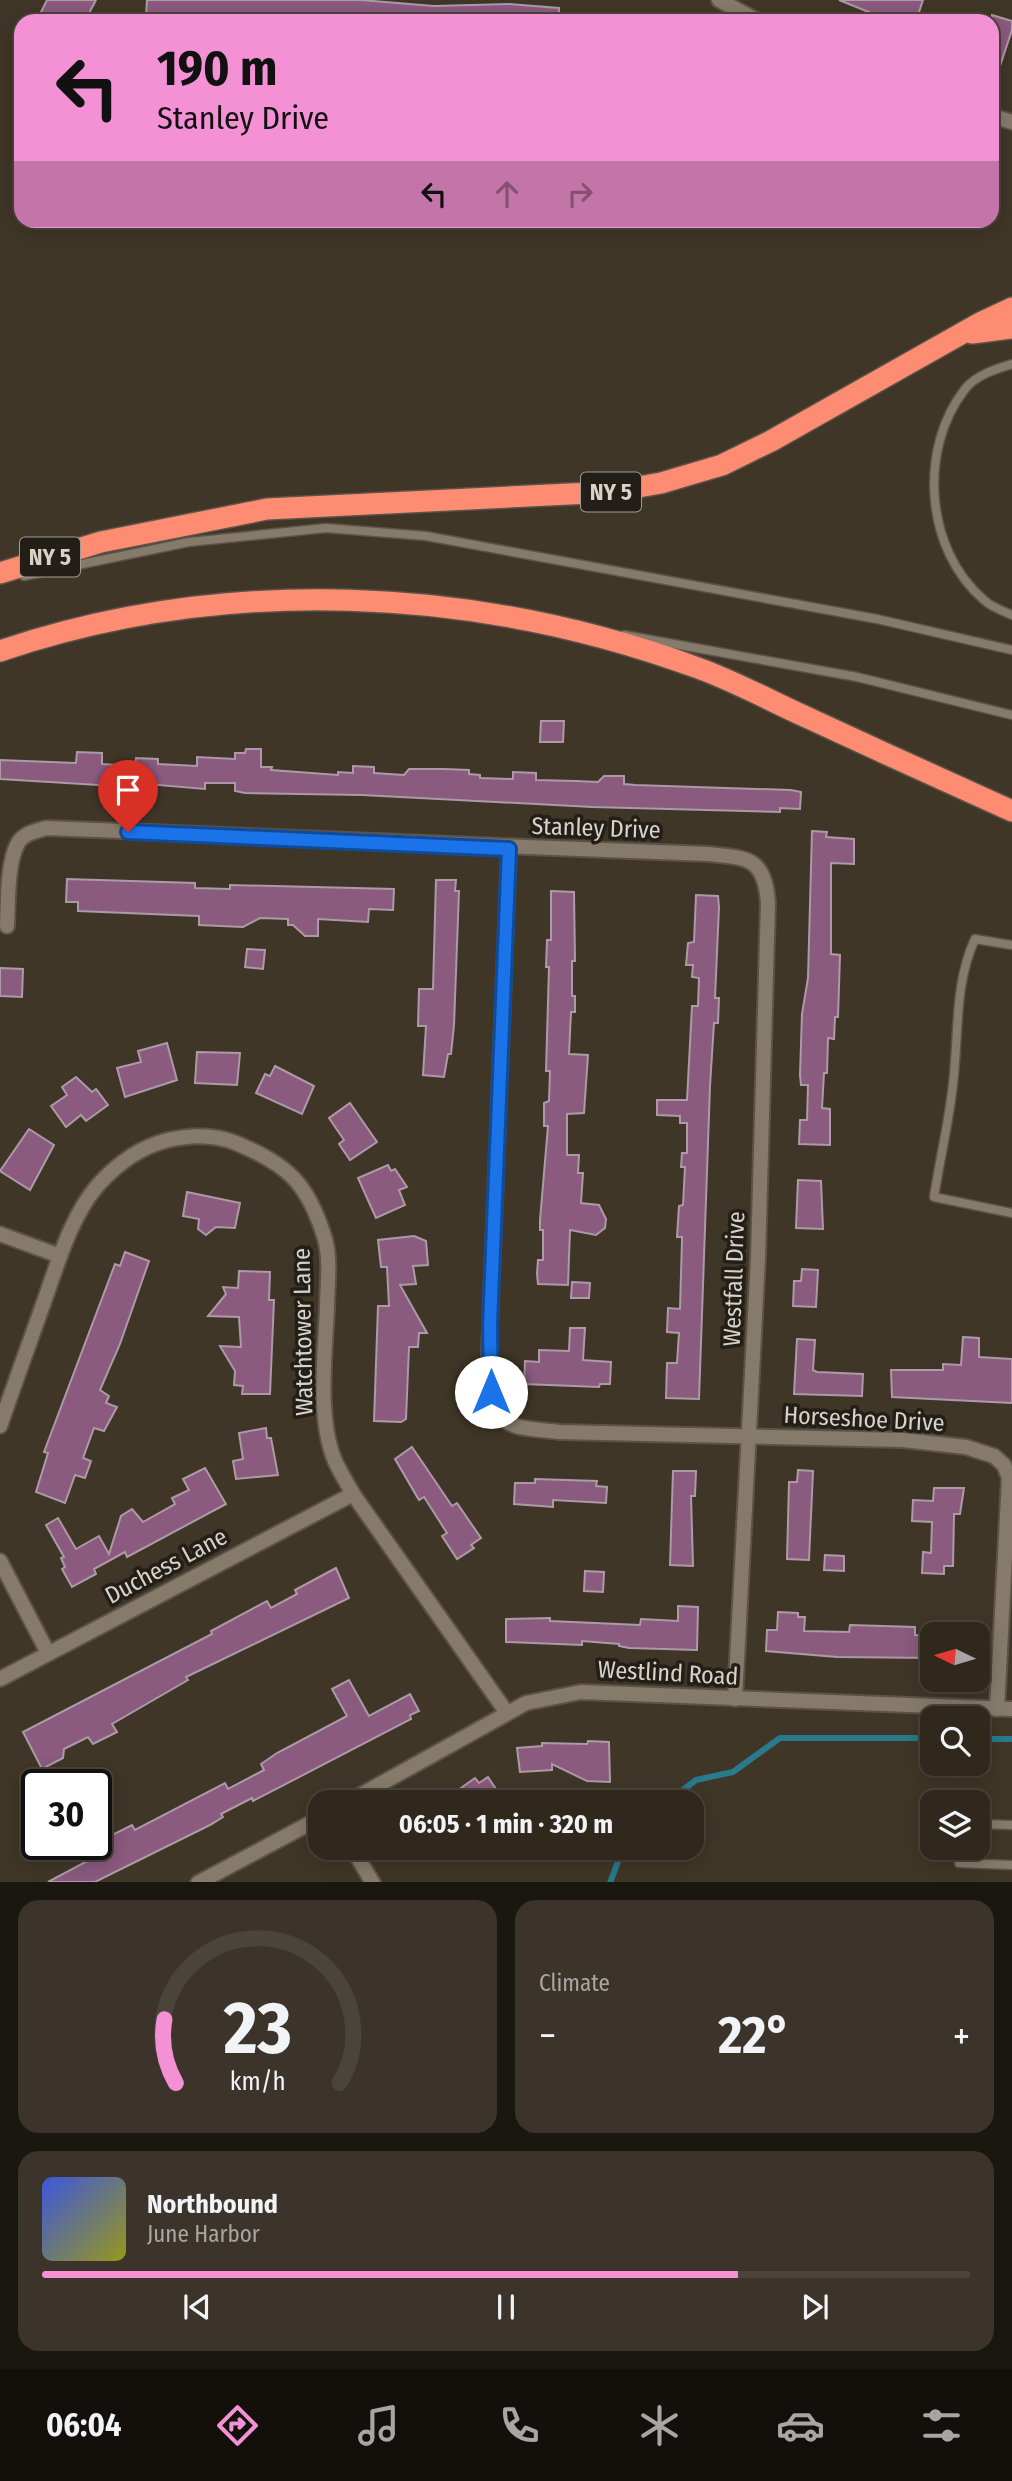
<!DOCTYPE html>
<meta charset="utf-8">
<style>
body{margin:0;font-family:"Fira Sans Condensed",sans-serif;background:#3c342a;color:#f1f3f6;height:100vh;display:flex;flex-direction:column;font-size:26px;white-space:nowrap}
*{box-sizing:border-box;margin:0}
p{font-size:23px;color:#a8a6a4}
.icon{flex:none;width:38px;height:38px;fill:none;stroke:currentColor;stroke-width:2;stroke-linecap:round;stroke-linejoin:round}
.map{position:relative;height:1882px;overflow:hidden}
.panel{display:flex;flex-direction:column;gap:18px;padding:18px;background:#1a1610;flex:1}
.panel>*{flex:none}
.hud{position:absolute;left:14px;top:14px;width:985px;height:214px;border-radius:21px;box-shadow:0 4px 18px #0003,0 0 0 2px #4b443b;background:#f491d4;color:#111;overflow:hidden}
.needle{width:46px;rotate:275deg}
.buttons{position:absolute;left:920px;top:1622px;display:grid;gap:14px}
.buttons a{display:grid;place-items:center;width:70px;height:70px;border-radius:14px;background:#30281d;box-shadow:0 4px 18px #0003,0 0 0 2px #4b443b;font-size:35px}
.speed{position:absolute;left:21px;top:1769px;display:flex;gap:14px;font-size:35px;font-weight:700;text-align:center}
.speed>*{display:grid;place-content:center;width:91px;height:91px;border-radius:50%;background:#30281d;box-shadow:0 4px 18px #0003,0 0 0 2px #4b443b;line-height:1}
.speed .limit{border:4px solid #111;border-radius:10px;background:#fff;color:#111}
.pin{position:absolute;display:grid;place-items:center;width:60px;height:60px;color:#fff;margin:-72px -30px;border-radius:50% 50% 50% 0;rotate:-45deg;box-shadow:0 0 7px #0007}
.pin .icon{rotate:45deg}
.me{position:absolute;width:77px;margin:-38px;rotate:0deg;stroke-linejoin:round;filter:drop-shadow(0 0 5px #0008)}
.turn{display:flex;align-items:center;gap:24px;height:147px;padding:0 28px;font-size:32px}
.turn .icon{width:91px;height:91px;stroke-width:2.5}
.turn b{display:block;font-size:49px;line-height:60px}
.lanes{display:flex;align-items:center;height:66px;padding:0 28px;background:#0003;justify-content:center;gap:35px;direction:ltr}
.lanes .off{opacity:.35}
.big{font-size:52px;font-weight:700;line-height:1.1}
.panel .widget{flex:1;display:flex;flex-direction:column;justify-content:center;gap:10px;min-width:0;padding:0 24px;border-radius:21px;background:#3c342a}
.panel .dial{align-items:center;gap:0}
.dial svg{height:182px;overflow:visible;fill:none;stroke:#4b443b;stroke-width:7;stroke-linecap:round;text-anchor:middle}
.dial text{fill:#f1f3f6;stroke:none}
.song{display:flex;align-items:center;gap:21px}
.cover{width:84px;height:84px;border-radius:10px;background:linear-gradient(135deg,hsl(230 70% 55%),hsl(60 70% 35%))}
.played{height:7px;border-radius:4px;background:linear-gradient(90deg,#f491d4 75%,#4b443b 75%)}
.keys{display:flex;justify-content:space-around;direction:ltr}
.heat{display:flex;justify-content:space-between;align-items:center;font-size:38px;direction:ltr}
.panel .tiles{flex:1;display:grid;gap:18px;grid-template-columns:1fr 1fr}
.widget:last-child{grid-column:span 2}
.trip{position:absolute;left:308px;top:1790px;width:396px;height:70px;border-radius:21px;background:#30281d;box-shadow:0 4px 18px #0003,0 0 0 2px #4b443b;font-weight:700;line-height:70px;text-align:center}
.tab-bar{display:flex;height:112px;justify-content:space-around;align-items:center;background:#13100c;color:#a8a6a4}
.tab-bar .icon{width:49px;height:49px}
.tab-bar .on{color:#f491d4}
.tab-bar b{font-size:32px;color:#f1f3f6}
.map>svg:first-child{display:block}
.lines{fill:none;stroke-linecap:round;stroke-linejoin:round}
.stream{stroke:#287a8c;stroke-width:6}
.building{fill:#8a5a7f;stroke:#ac9aa7;stroke-width:2}
.lane-casing{stroke:#5b5347;stroke-width:11}
.street-casing{stroke:#5b5347;stroke-width:18}
.highway-casing{stroke:#5b5347;stroke-width:24}
.lane{stroke:#867b6a;stroke-width:8}
.street{stroke:#867b6a;stroke-width:14}
.highway{stroke:#fe8c73;stroke-width:21}
.route-casing{stroke:#114b97;stroke-width:18}
.route{stroke:#1a73e8;stroke-width:12}
.labels{text-anchor:middle;stroke-width:7;stroke-linejoin:round;paint-order:stroke}
.shield{fill:#231e18;stroke:#a29c94;stroke-width:2}
.shield-label{font-size:23px;font-weight:bold;fill:#d8d2c9}
.street-label{font-size:24px;fill:#d8d2c9;stroke:#231e18}
</style>
<div class="map">
<svg width="1012" height="1883" viewBox="0 0 1012 1883">
<rect width="100%" height="100%" fill="#403627"/>
<g class="lines">
<g class="stream">
<polyline points="978,1739 1012,1739"/>
<polyline points="667,1802 696,1780 733,1772 780,1738 933,1738"/>
<polyline points="610,1883 623,1848"/>
</g>
</g>
<g class="building">
<polygon points="47,0 96,0 85,21 54,21 40,14"/>
<polygon points="147,0 361,0 434,6 509,4 559,8 559,21 194,21 146,16"/>
<polygon points="839,0 923,0 916,21 891,21"/>
<polygon points="992,15 1012,21 1012,30 995,81 992,80"/>
<polygon points="541,721 564,721 563,742 540,742"/>
<polygon points="246,749 261,749 261,767 272,767 271,770 338,775 338,772 353,773 353,766 374,767 374,773 404,775 409,769 444,769 469,770 469,774 480,775 480,778 513,779 513,772 536,773 536,780 576,781 598,782 604,776 624,776 624,784 635,785 791,790 801,792 800,809 780,808 780,812 592,807 362,795 245,793 235,791 235,783 205,783 205,789 147,784 147,788 0,779 0,760 76,763 77,752 102,753 102,764 135,766 136,758 158,759 158,764 197,766 197,757 235,759 235,753 245,753"/>
<polygon points="812,831 827,832 826,837 854,839 854,864 831,863 831,954 840,955 838,1017 835,1017 834,1039 828,1038 827,1073 824,1073 822,1108 830,1109 830,1145 799,1144 800,1120 807,1120 808,1085 801,1085 800,1075 802,1014 808,978"/>
<polygon points="67,879 195,883 195,888 230,889 230,885 394,889 393,910 369,909 368,922 318,919 318,936 305,936 293,925 288,925 288,919 260,918 243,927 199,925 199,916 78,911 78,902 66,902"/>
<polygon points="436,880 456,880 455,891 459,891 454,1025 451,1054 448,1054 444,1077 423,1075 426,1026 418,1026 419,989 433,989"/>
<polygon points="551,891 574,892 575,961 572,961 572,996 575,996 575,1012 571,1012 569,1054 588,1055 584,1113 567,1114 567,1155 579,1155 578,1173 583,1173 581,1203 599,1205 606,1219 605,1228 596,1235 570,1230 568,1285 538,1284 537,1274 538,1260 543,1260 543,1230 540,1230 540,1220 548,1126 544,1126 544,1103 549,1101 550,1071 546,1071 549,967 546,967 547,940 551,940"/>
<polygon points="696,895 718,896 719,907 715,998 719,998 718,1023 714,1023 710,1086 699,1399 666,1398 667,1363 677,1363 679,1333 667,1332 668,1308 680,1309 682,1240 682,1237 677,1237 679,1206 683,1205 685,1167 681,1167 682,1153 687,1153 687,1123 680,1123 680,1116 657,1115 657,1100 687,1100 692,1006 698,1006 699,978 692,977 693,965 686,965 688,943 694,942"/>
<polygon points="247,949 265,950 263,969 245,967"/>
<polygon points="0,968 23,969 22,997 0,996"/>
<polygon points="167,1043 177,1080 125,1097 117,1068 141,1062 138,1051"/>
<polygon points="197,1052 240,1053 237,1085 195,1083"/>
<polygon points="275,1066 314,1086 302,1114 256,1093 265,1074 270,1076"/>
<polygon points="76,1077 92,1092 96,1089 108,1105 86,1121 81,1115 66,1127 51,1106 67,1095 62,1087"/>
<polygon points="350,1103 377,1142 350,1160 339,1144 344,1140 329,1118"/>
<polygon points="29,1129 54,1145 30,1190 0,1171"/>
<polygon points="388,1165 391,1171 395,1169 407,1187 399,1190 405,1205 376,1218 358,1178"/>
<polygon points="798,1180 821,1181 823,1229 796,1228"/>
<polygon points="187,1192 240,1203 235,1228 216,1227 206,1235 198,1229 199,1219 183,1216"/>
<polygon points="414,1236 426,1241 428,1265 413,1266 416,1284 400,1285 427,1333 419,1333 418,1347 409,1347 406,1419 401,1422 374,1421 378,1306 389,1306 387,1267 381,1267 378,1240"/>
<polygon points="125,1252 149,1261 120,1344 100,1390 109,1396 106,1403 117,1407 104,1431 94,1428 83,1458 91,1461 85,1478 75,1475 65,1503 36,1492 48,1453 44,1452 115,1264 120,1266"/>
<polygon points="802,1269 818,1270 816,1307 793,1306 794,1281 801,1281"/>
<polygon points="239,1271 270,1272 269,1300 274,1300 270,1394 242,1394 243,1386 234,1385 235,1371 220,1346 241,1347 239,1317 208,1316 226,1294 223,1287 238,1288"/>
<polygon points="572,1282 590,1283 589,1298 571,1298"/>
<polygon points="570,1328 585,1328 583,1360 611,1362 610,1384 600,1384 599,1387 524,1384 525,1361 539,1362 539,1350 569,1351"/>
<polygon points="963,1337 979,1338 979,1357 1012,1359 1012,1403 892,1397 891,1370 943,1370 943,1364 961,1365"/>
<polygon points="797,1339 815,1340 813,1370 817,1372 863,1374 862,1396 794,1394"/>
<polygon points="266,1428 267,1438 271,1438 278,1475 236,1479 233,1461 243,1459 239,1433"/>
<polygon points="412,1447 452,1506 457,1503 481,1538 471,1545 474,1548 457,1559 442,1536 447,1533 424,1497 419,1500 395,1459"/>
<polygon points="205,1468 226,1504 127,1557 125,1552 94,1569 96,1574 72,1587 62,1569 65,1567 61,1558 64,1557 46,1525 58,1518 76,1549 99,1536 109,1554 121,1516 132,1509 143,1522 175,1504 172,1498 189,1490 183,1479"/>
<polygon points="798,1470 813,1471 809,1560 787,1559 789,1482 797,1482"/>
<polygon points="673,1471 696,1471 695,1496 691,1496 693,1566 670,1565"/>
<polygon points="535,1479 597,1481 596,1486 607,1487 606,1503 553,1500 553,1507 514,1504 515,1483 535,1483"/>
<polygon points="934,1488 964,1488 960,1514 954,1514 953,1566 944,1566 944,1574 922,1573 923,1552 931,1553 932,1522 912,1521 913,1500 933,1501"/>
<polygon points="825,1555 844,1556 844,1571 824,1570"/>
<polygon points="336,1568 349,1598 186,1677 188,1680 112,1724 117,1732 93,1744 88,1737 64,1749 63,1758 42,1769 23,1732 212,1634 211,1631 267,1601 271,1608 297,1594 295,1590"/>
<polygon points="585,1571 604,1572 603,1592 584,1591"/>
<polygon points="678,1606 698,1607 697,1650 629,1648 619,1646 619,1644 582,1641 582,1645 506,1642 506,1619 550,1618 550,1621 640,1625 641,1619 678,1621"/>
<polygon points="778,1612 798,1613 798,1617 805,1617 804,1631 849,1632 850,1625 915,1627 915,1635 933,1636 933,1658 837,1657 766,1651 767,1630 777,1630"/>
<polygon points="349,1680 369,1716 410,1694 419,1711 410,1715 411,1719 253,1801 252,1798 221,1814 223,1817 210,1825 95,1882 48,1882 112,1848 110,1836 132,1825 135,1830 225,1783 228,1789 264,1770 261,1764 277,1753 347,1716 332,1689"/>
<polygon points="588,1741 609,1742 610,1782 587,1781 552,1764 552,1770 520,1772 517,1748 542,1746 542,1743 587,1744"/>
<polygon points="488,1777 498,1792 483,1802 461,1802 454,1793 475,1778 479,1783"/>
</g>
<g class="lines">
<g class="lane-casing">
<g id="lane">
<path d="M1012 364C996 369 976 375 965 389 918 449 925 550 984 600 991 607 1003 611 1012 615"/>
<polyline points="24,576 189,542 326,528 426,536 877,619 1012,650"/>
<polyline points="624,635 857,677 1012,715"/>
<path d="M1012 945 975 939C954 984 959 1035 953 1084 949 1121 940 1159 934 1197L1012 1213"/>
<polyline points="978,1824 1012,1825"/>
<polyline points="959,1848 959,1863 1012,1865"/>
</g>
</g>
<g class="street-casing">
<g id="street">
<polyline points="719,0 758,21"/>
<polyline points="992,116 1012,122"/>
<path d="M509 849 490 1325C490 1354 480 1415 516 1426 529 1430 546 1430 560 1432L903 1440 966 1447 994 1456 1004 1465 1009 1478 997 1709"/>
<path d="M7 926C8 904 7 862 18 843 24 833 36 831 46 828L708 854C748 858 764 857 768 902L758 1258 735 1699"/>
<polyline points="0,1234 60,1256"/>
<path d="M0 1426C15 1382 31 1339 46 1296 59 1259 72 1215 98 1185 117 1164 140 1147 168 1140 190 1135 214 1134 236 1143 288 1165 308 1183 325 1239 331 1261 327 1286 327 1308 325 1353 317 1419 335 1461 340 1472 347 1483 353 1494L507 1713"/>
<polyline points="0,1561 48,1653"/>
<polyline points="0,1679 353,1494"/>
<polyline points="348,1802 526,1703 581,1692 1012,1709"/>
<polyline points="352,1848 373,1883"/>
<polyline points="198,1883 320,1818"/>
</g>
</g>
<g class="highway-casing">
<g id="highway">
<polyline points="972,333 1012,328"/>
<polyline points="0,573 101,542 267,509 610,492 661,483 722,465 771,441 982,322 1012,308"/>
<path d="M0 651C225 575 475 586 698 668 734 681 769 700 804 716 873 748 943 780 1012 811"/>
</g>
</g>
<use href="#lane" class="lane"/>
<use href="#street" class="street"/>
<use href="#highway" class="highway"/>
</g>
<g class="lines">
<g class="route-casing">
<polyline id="route" points="128,832 509,849 490,1325 491,1392"/>
</g>
<use href="#route" class="route"/>
</g>
<g class="labels">
<g class="shield">
<rect x="581" y="472.5" width="60" height="39" rx="5"/>
<rect x="20" y="537.5" width="60" height="39" rx="5"/>
</g>
<g class="shield-label">
<text x="611" y="500">NY 5</text>
<text x="50" y="565">NY 5</text>
</g>
<g class="street-label">
<text transform="translate(596 828) rotate(2)" y="8">Stanley Drive</text>
<text transform="translate(734 1279) rotate(-88)" y="8">Westfall Drive</text>
<text transform="translate(303 1332) rotate(-91)" y="8">Watchtower Lane</text>
<text transform="translate(864 1419) rotate(3)" y="8">Horseshoe Drive</text>
<text transform="translate(166 1566) rotate(-28)" y="8">Duchess Lane</text>
<text transform="translate(668 1673) rotate(3)" y="8">Westlind Road</text>
</g>
</g>
</svg>
<div class="buttons">
<a><svg class="needle" viewBox="-14 -14 28 28"><path d="M0-13l5 13h-10z" fill="#e53935"/><path d="M0 13l5-13h-10z" fill="#a8a6a4"/></svg></a>
<a><svg class="icon" aria-label="search" viewBox="0 0 24 24"><circle cx="10" cy="10" r="6"/><path d="M15 15l6 6"/></svg></a>
<a><svg class="icon" aria-label="layers" viewBox="0 0 24 24"><path d="M12 4l9 5-9 5-9-5zM3 14l9 5 9-5"/></svg></a>
</div>
<div class="speed"><div class="limit">30</div></div>
<div class="pin" style="left:128px;top:832px;background:#d93025"><svg class="icon" aria-label="arrive" viewBox="0 0 24 24"><path d="M6 21V4h12l-3 4 3 4H6"/></svg></div>
<svg class="me" style="left:491px;top:1392px" viewBox="-20 -20 40 40"><circle r="19" fill="#fff"/><path d="M0-13L10 11 0 6-10 11z" fill="#1a73e8"/></svg>
<div class="trip">06:05 · 1 min · 320 m</div>
<div class="hud">
<div class="turn"><svg class="icon" aria-label="left" viewBox="0 0 24 24"><path d="M17 20v-9H6M10 6l-5 5 5 5"/></svg><div><b>190 m</b>Stanley Drive</div></div>
<div class="lanes"><svg class="icon" aria-label="left" viewBox="0 0 24 24"><path d="M17 20v-9H6M10 6l-5 5 5 5"/></svg><svg class="icon off" aria-label="ahead" viewBox="0 0 24 24"><path d="M12 20V5M6 11l6-6 6 6"/></svg><svg class="icon off" aria-label="right" viewBox="0 0 24 24"><path d="M7 20v-9h11M14 6l5 5-5 5"/></svg></div>
</div>
</div>
<section class="panel">
<div class="tiles">
<div class="widget dial"><svg viewBox="0 0 100 80">
<path d="M14 69A42 42 0 1 1 86 69"/>
<path d="M14 69A42 42 0 0 1 9 41" stroke="#f491d4"/>
<text x="50" y="56" font-size="32" font-weight="700">23</text>
<text x="50" y="72" font-size="11">km/h</text>
</svg></div>
<div class="widget"><p>Climate</p>
<div class="heat"><a>−</a><b class="big">22°</b><a>+</a></div>
</div>
<div class="widget">
<div class="song"><i class="cover"></i><div><b>Northbound</b><p>June Harbor</p></div></div>
<div class="played"></div>
<div class="keys"><svg class="icon" aria-label="previous" viewBox="0 0 24 24"><path d="M18 5L8 12l10 7zM5 5v14"/></svg><svg class="icon" aria-label="pause" viewBox="0 0 24 24"><path d="M8 5v14M16 5v14"/></svg><svg class="icon" aria-label="next" viewBox="0 0 24 24"><path d="M6 5l10 7-10 7zM19 5v14"/></svg></div>
</div>
</div>
</section>
<nav class="tab-bar">
<b>06:04</b>
<svg class="icon on" aria-label="directions" viewBox="0 0 24 24"><path d="M12 3l9 9-9 9-9-9zM9 14v-3h6M13 9l2 2-2 2"/></svg>
<svg class="icon" aria-label="music" viewBox="0 0 24 24"><path d="M9 18V5l10-2v13"/><circle cx="6" cy="18" r="3"/><circle cx="16" cy="16" r="3"/></svg>
<svg class="icon" aria-label="phone" viewBox="0 0 24 24"><path d="M5 4h4l2 5-3 2q2 4 5 5l2-3 5 2v4C11 20 4 13 5 4z"/></svg>
<svg class="icon" aria-label="climate" viewBox="0 0 24 24"><path d="M12 3v18M4 7l16 10M4 17L20 7"/></svg>
<svg class="icon" aria-label="car" viewBox="0 0 24 24"><path d="M5 17H2v-5l4-1 3-4h7l3 4 3 1v5h-3M9 17h6M6 11h13"/><circle cx="7" cy="17" r="2"/><circle cx="17" cy="17" r="2"/></svg>
<svg class="icon" aria-label="filters" viewBox="0 0 24 24"><path d="M4 7h16M4 17h16"/><circle cx="9" cy="7" r="2"/><circle cx="15" cy="17" r="2"/></svg>
</nav>
